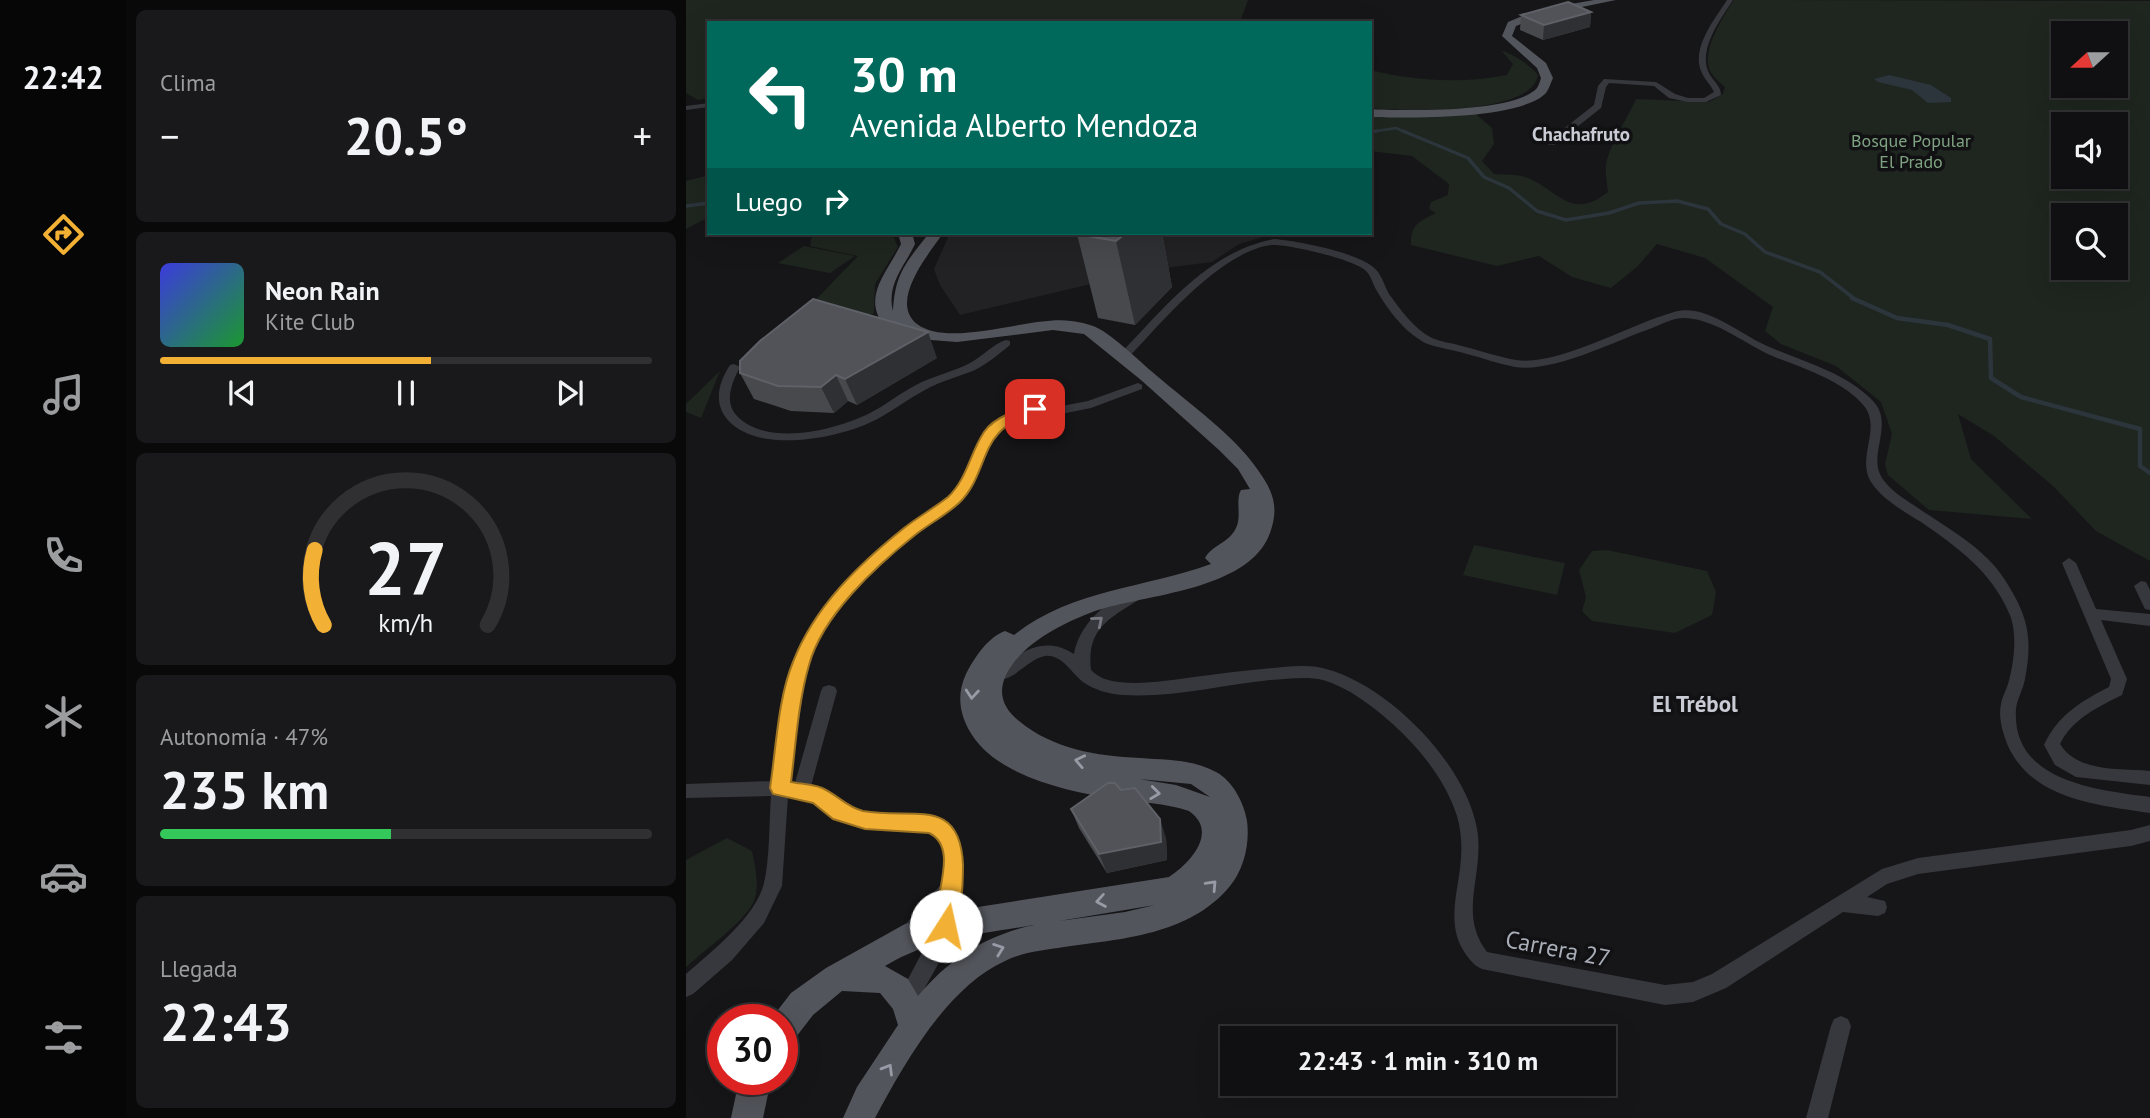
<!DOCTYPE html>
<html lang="es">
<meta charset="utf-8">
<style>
body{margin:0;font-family:"PT Sans",sans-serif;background:#19191b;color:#f1f3f6;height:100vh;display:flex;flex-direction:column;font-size:26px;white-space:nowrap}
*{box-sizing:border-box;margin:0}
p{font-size:23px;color:#9c9d9f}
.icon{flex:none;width:38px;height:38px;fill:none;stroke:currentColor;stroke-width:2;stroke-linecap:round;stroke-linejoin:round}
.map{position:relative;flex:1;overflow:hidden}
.drawer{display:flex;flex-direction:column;gap:10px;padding:10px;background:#09090a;width:560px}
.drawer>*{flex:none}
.banner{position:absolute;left:21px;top:21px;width:665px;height:214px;border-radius:0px;box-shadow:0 7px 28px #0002,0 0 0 2px #303032;background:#00695c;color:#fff;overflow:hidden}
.needle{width:46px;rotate:249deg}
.controls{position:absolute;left:1365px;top:21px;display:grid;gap:14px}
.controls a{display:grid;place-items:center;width:77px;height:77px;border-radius:0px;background:#101012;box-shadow:0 7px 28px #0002,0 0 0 2px #303032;font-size:35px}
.speed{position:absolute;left:21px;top:1004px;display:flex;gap:14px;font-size:35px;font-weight:700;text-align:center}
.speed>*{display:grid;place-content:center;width:91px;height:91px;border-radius:50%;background:#101012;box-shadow:0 7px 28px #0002,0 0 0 2px #303032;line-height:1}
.speed .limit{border:10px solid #d22;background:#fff;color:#111}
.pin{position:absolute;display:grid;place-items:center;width:60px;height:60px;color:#fff;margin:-30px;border-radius:14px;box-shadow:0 4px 10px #0006}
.me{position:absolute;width:77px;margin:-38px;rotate:10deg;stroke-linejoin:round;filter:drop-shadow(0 0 5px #0008)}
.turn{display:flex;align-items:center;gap:24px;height:147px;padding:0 28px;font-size:32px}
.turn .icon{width:91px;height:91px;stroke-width:2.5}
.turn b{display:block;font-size:49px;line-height:60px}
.then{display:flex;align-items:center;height:66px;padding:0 28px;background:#0003;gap:14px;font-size:26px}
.big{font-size:52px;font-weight:700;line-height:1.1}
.drawer .card{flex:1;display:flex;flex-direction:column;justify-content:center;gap:10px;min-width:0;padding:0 24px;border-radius:10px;background:#19191b}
.drawer .dial{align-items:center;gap:0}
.dial svg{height:182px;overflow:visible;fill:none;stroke:#303032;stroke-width:7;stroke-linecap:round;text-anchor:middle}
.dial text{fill:#f1f3f6;stroke:none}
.song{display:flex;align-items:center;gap:21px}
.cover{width:84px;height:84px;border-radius:10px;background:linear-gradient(135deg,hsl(240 70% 55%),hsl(130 70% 35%))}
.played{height:7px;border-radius:4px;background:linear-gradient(90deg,#f2b134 55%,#303032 55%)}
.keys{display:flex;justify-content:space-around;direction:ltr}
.heat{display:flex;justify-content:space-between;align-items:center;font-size:38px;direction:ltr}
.charge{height:10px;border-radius:5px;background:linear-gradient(90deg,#34c759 47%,#303032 0)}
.trip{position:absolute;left:534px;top:1026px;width:396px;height:70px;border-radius:0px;background:#101012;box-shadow:0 7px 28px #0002,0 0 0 2px #303032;font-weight:700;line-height:70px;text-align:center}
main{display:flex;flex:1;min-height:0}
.tab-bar{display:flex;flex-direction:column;width:126px;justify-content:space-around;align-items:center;background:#060607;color:#9c9d9f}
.tab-bar .icon{width:49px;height:49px}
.tab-bar .active{color:#f2b134}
.tab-bar b{font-size:32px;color:#f1f3f6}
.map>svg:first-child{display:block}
.built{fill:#222225}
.green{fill:#1e261f;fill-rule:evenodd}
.water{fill:#2c353c}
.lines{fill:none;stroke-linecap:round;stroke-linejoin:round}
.stream-far2{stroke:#2c353c;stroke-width:2.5}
.stream-far1{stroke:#2c353c;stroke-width:3.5}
.stream{stroke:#2c353c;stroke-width:4.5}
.street{fill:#37383d;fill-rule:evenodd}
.primary{fill:#53555c;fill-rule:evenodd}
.wall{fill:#47494d}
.shaded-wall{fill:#2f3033}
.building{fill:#525359;stroke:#5f6168;stroke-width:2}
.oneway{stroke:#757881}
.oneway2{stroke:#979ba6}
.route{fill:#f2b134;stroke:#9d7322;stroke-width:2}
.labels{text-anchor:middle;stroke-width:7;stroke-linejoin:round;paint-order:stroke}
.far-park-label{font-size:18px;fill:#7fa381;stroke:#111113}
.far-neighbourhood-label{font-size:19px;font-weight:bold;fill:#c9ccd4;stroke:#111113}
.neighbourhood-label{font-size:23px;font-weight:bold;fill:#c9ccd4;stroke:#111113}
.near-street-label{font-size:24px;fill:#a8adb8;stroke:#111113}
</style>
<main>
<nav class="tab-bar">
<b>22:42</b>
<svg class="icon active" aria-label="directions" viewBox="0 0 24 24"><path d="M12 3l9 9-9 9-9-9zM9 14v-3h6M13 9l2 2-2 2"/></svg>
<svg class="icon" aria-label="music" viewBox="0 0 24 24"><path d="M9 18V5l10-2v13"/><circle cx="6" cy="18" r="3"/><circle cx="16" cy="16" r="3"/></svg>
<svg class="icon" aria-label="phone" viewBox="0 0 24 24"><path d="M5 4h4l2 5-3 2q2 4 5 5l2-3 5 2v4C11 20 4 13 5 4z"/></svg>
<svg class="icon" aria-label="climate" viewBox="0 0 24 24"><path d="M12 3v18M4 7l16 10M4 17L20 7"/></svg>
<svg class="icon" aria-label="car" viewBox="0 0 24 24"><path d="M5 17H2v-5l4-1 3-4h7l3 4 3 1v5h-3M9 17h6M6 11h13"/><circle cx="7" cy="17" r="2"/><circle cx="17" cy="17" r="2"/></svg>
<svg class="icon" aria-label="filters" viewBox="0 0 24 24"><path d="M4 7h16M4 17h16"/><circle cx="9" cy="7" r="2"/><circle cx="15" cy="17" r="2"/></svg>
</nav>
<section class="drawer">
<div class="card"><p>Clima</p>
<div class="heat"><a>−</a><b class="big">20.5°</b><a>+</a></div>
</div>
<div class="card">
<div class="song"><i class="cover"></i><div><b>Neon Rain</b><p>Kite Club</p></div></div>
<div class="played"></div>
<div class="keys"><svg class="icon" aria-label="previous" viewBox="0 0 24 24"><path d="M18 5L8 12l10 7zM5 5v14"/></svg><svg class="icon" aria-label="pause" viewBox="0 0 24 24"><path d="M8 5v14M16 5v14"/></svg><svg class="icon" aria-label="next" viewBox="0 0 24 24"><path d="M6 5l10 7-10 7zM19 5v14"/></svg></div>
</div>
<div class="card dial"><svg viewBox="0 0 100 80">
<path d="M14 69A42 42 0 1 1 86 69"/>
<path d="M14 69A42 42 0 0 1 10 36" stroke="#f2b134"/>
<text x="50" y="56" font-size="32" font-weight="700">27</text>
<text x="50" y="72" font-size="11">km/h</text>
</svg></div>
<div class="card"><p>Autonomía · 47%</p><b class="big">235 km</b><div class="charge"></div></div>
<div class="card"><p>Llegada</p><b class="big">22:43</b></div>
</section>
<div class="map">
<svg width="1464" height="1118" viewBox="0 0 1464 1118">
<rect width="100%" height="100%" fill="#161618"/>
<polygon class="built" points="264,233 590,233 553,244 526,262 464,270 274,315 254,285 248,269"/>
<g class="green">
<polygon points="0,0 562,0 555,19 558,23 23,23 23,98 12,100 0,93"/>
<path d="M1048 0 1464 1V561L1410 531 1367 486 1308 436 1272 414 1285 459 1346 519 1243 510 1202 475 1199 464 1206 434 1195 402 1150 366 1095 344 1079 331 1087 307 1019 258 971 244 952 266 925 288 886 277 853 256 811 266 725 245C725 224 732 222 750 213L743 209 745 202 762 195 763 184 726 156 684 151V113L785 110 806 128 808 144 796 161 808 174C819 175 832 174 842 178 873 191 885 221 922 192 921 183 919 173 920 165 922 148 942 117 950 99L1023 102 1037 94 1039 87C1035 83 1029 79 1026 74 1012 55 1037 17 1048 0ZM1377 33H1430V86H1377ZM1377 124H1430V177H1377ZM1377 215H1430V268H1377Z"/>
<path d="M815 50C829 56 841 62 852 75 846 116 716 111 684 108V70C729 81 776 84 821 75L827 64Z"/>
<polygon points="20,176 23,177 23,217 0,229 0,181"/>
<polygon points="126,233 206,233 212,247 189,284 188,313 168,322 121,309 172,256 124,246"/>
<polygon points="118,246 168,256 169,256 144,273 92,263"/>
<polygon points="34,371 15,418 0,412 0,404"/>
<polygon points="788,545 879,563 871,595 777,575"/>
<polygon points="921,550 1021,571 1030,592 1026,615 989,633 906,621 896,611 900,597 893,570 906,551"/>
<path d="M41 838 66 851C69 866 74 886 68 901 58 923 18 950 0 967V860Z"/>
</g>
<polygon class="water" points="1203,75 1245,85 1265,98 1265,102 1242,103 1226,90 1192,82 1188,79"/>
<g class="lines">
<polyline class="stream-far2" points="684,132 710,128 721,133"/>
<g class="stream-far1">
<polyline points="717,131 782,158 798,177 823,188 851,211 880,220 923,213 953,203 991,201 1022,209 1035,224 1059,234 1079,252 1134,272 1170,300"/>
<polyline points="684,132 691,131"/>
<polyline points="0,206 23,203"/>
</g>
<polyline class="stream" points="1166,298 1211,318 1262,325 1304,339 1305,378 1335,397 1454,429 1454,466 1464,473"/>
<g class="street">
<path d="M1041 0H1047C1035 19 1013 47 1022 71 1026 81 1035 85 1035 95L1020 102H1002L983 98 968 86 923 83 920 87 915 108 868 145H862V141L908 105 912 86 918 79 970 82 989 94 1002 98H1018L1028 92C1025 85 1019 80 1016 73 1004 49 1029 19 1041 0Z"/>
<polygon points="23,103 23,107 0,110 0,106"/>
<path d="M588 239C611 241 679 253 692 272 697 279 699 287 703 294 714 309 728 329 746 338 755 342 766 343 776 346 793 350 812 357 830 360 870 367 945 324 988 312 1019 303 1052 333 1079 345 1116 362 1158 371 1187 401 1209 424 1181 455 1196 478 1204 490 1218 499 1229 506 1261 528 1298 547 1319 580 1342 616 1347 637 1339 679 1337 690 1331 699 1330 709 1325 782 1412 790 1464 797V813C1412 805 1347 800 1322 746 1317 733 1312 718 1315 704 1316 697 1320 691 1322 684 1328 664 1332 632 1323 613 1305 571 1271 547 1235 522 1217 511 1196 499 1185 482 1170 458 1196 428 1178 406 1160 383 1118 368 1091 358 1061 346 1032 320 1000 318 988 317 976 324 966 328 929 341 867 373 829 367 813 364 797 358 781 354 768 350 752 348 739 343 734 340 727 335 722 331 711 321 698 304 691 291 687 285 686 278 681 272 672 260 602 244 586 245 536 250 475 323 442 358H434V354C478 308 523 251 588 239Z"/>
<path d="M320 340 324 341V345C313 354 301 364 289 370 272 377 255 381 239 390 220 400 203 414 183 423 148 439 70 454 41 419 27 402 33 382 44 365L48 364 54 367C46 382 37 403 52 417 83 447 150 430 184 413 200 405 214 393 230 385 247 376 267 372 284 363 297 356 307 344 320 340Z"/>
<path d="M452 383 456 385V389L405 408 365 416 350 413 327 422 310 434 288 483 272 503 229 534 168 590 134 635 122 664 103 782 109 783 135 691 137 687 143 685 149 687 151 691 125 786C145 791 156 807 177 812 205 818 235 809 261 823 285 837 276 903 270 925 263 948 240 985 228 1007L221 1010 214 1007 211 1000 251 924 253 914 231 939 224 942 217 939 215 933 217 927 258 881 257 844 253 837 243 832 179 828 148 818 127 801 102 796 96 886 93 892 78 923 46 960 7 994 0 997V974C25 952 70 917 78 883 84 858 83 822 85 796L0 798V784L87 781 106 664 123 628 158 582 219 528 262 497 276 481 301 429 319 416 349 405 365 408 402 401Z"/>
<path d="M1383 558 1390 563 1410 609 1464 614V626L1415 620 1441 679 1436 695C1412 707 1386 719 1374 744 1392 773 1434 768 1464 771V785L1390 777 1369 765 1358 745C1372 715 1394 702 1423 687L1425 679 1376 563Z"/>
<polygon points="1455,581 1460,582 1464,590 1464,610 1459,609 1448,586"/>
<path d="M452 588 457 589 459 593 457 597C425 618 400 627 405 670 413 678 422 681 433 682 458 685 484 680 508 677 538 673 567 670 597 667 612 666 626 665 640 669 702 685 780 764 791 829 799 874 771 913 801 952L979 985 1007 982 1026 974 1196 869 1232 858 1445 830 1464 825V841L1445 846 1232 874 1201 884 1181 897 1199 901 1201 907 1199 913 1192 916 1157 912 1040 988 1007 1002 979 1005 796 969C789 966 786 962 781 956 758 926 773 891 775 858 776 844 775 830 771 816 755 766 710 721 666 693 657 688 647 683 637 680 620 676 602 679 584 680 536 685 486 698 437 695 423 694 408 690 397 682 385 673 376 654 359 656 341 659 325 685 308 679L305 675 308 671C334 653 357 634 388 654 393 624 423 597 452 588Z"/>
<polygon points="1155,1016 1162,1019 1165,1026 1142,1118 1120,1118 1145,1026 1148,1019"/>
</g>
<g class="primary">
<path d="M908 0H930L857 15 830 26 826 36 860 63 867 78C865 82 863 89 860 93 834 120 721 118 684 117V109C717 111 829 113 851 88 853 85 854 81 855 78L851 68 816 36 822 22 851 10Z"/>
<path d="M212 233H226L229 244C219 266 200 284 207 311 209 272 221 262 243 233H257C244 253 202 301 231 324 264 349 346 315 385 321 395 322 408 325 417 331 438 345 457 365 477 381 511 410 552 438 576 476 589 495 592 511 584 533 563 591 459 594 409 611 377 623 336 643 320 675 311 694 318 709 333 721 367 749 410 756 454 758 480 760 506 759 530 772 547 781 558 803 561 821 564 843 558 869 544 886 504 935 435 939 378 947 358 950 337 952 319 961 261 987 218 1064 189 1118H157L171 1087 212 1025 207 1009 194 993 156 991 127 1015 107 1041 96 1045V1020L85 1019 105 993 140 968 219 924 260 912 483 877C504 863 533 832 503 811 479 803 453 802 429 799 381 791 308 776 283 730 273 712 271 693 280 674 288 658 302 637 319 631L328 635C384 590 459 588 525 564L519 558C526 545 543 543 550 528 556 516 549 500 555 490L564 489 552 469 533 450 455 380 398 334 367 330 271 342 245 340 230 335 232 338 230 342C220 344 212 339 205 333 171 301 200 275 215 244ZM453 779 505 784 524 797 490 785ZM469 905 439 912 373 921ZM348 925C300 935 263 959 232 996L222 979 199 966C246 938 295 934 348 925Z"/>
<polygon points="53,1080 85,1080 77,1118 45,1118"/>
</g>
</g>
<g class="wall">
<polygon points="905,12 904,27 857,40 834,30 835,15"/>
<polygon points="393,233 476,233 486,287 449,325 412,318 391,234"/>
<polygon points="251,358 171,405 162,401 148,413 105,411 68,399 54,373"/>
<polygon points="435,790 480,838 481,860 421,873 393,828 385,809"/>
</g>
<g class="shaded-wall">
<polygon points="905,12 904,27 857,40 858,25"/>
<polygon points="440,233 476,233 486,287 449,325 430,241"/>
<polygon points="242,332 251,358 171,405 159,379"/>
<polygon points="150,375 162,401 148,413 135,387"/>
<polygon points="474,819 480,838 481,860 421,873 413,854"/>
</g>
<g class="building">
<polygon points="882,2 905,12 858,25 835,15"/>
<polygon points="393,233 440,233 430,241 391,234"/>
<polygon points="127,299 242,332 159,379 150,375 135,387 92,386 54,373 54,361 74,341"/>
<polygon points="422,783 429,783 435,790 449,788 474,819 475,842 413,854 385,809"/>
</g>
<defs><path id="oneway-chevron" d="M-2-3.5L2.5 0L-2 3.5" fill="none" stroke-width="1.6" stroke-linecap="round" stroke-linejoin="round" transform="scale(1.75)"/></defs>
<use class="oneway" href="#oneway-chevron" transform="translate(412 621) rotate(-40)"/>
<g class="oneway2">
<use href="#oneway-chevron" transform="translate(286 694) rotate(95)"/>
<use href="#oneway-chevron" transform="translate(394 761) rotate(-168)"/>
<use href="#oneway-chevron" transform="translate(469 793) rotate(7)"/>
<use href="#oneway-chevron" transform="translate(526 885) rotate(-47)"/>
<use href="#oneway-chevron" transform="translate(415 901) rotate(170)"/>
<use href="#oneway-chevron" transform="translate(313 949) rotate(-20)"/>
<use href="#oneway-chevron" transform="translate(202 1069) rotate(-59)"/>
</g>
<path class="route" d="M349 404 356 409 354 412C340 417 322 422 312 434 296 451 295 482 273 503 260 515 243 524 229 535 190 566 136 616 123 665 112 703 110 743 105 782 115 784 126 784 136 788 152 795 160 807 177 811 226 820 274 795 277 865 277 887 276 913 267 933L260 936 252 933C241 908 277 849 243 833L179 829 147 819 127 803 87 794 84 788C90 749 92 698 107 662 128 607 173 564 218 528 232 517 248 508 262 497 281 479 284 453 298 432 308 417 333 409 349 404Z"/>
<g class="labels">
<g class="far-park-label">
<text x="1225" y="147">Bosque Popular<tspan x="1225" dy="21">El Prado</tspan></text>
</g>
<g class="far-neighbourhood-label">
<text x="895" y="141">Chachafruto</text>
</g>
<g class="neighbourhood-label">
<text x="1009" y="712">El Trébol</text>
</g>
<g class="near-street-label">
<text transform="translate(872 949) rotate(11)" y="8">Carrera 27</text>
</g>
</g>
</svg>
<div class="controls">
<a><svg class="needle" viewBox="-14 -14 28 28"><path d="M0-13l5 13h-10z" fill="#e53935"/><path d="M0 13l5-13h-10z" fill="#9c9d9f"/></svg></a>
<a><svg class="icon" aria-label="sound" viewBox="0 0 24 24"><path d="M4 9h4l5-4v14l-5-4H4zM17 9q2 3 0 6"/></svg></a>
<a><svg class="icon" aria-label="search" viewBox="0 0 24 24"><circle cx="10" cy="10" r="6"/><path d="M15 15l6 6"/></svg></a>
</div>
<div class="speed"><div class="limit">30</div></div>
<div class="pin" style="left:349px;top:409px;background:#d93025"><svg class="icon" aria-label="arrive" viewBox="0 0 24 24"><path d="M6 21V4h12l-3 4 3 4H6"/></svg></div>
<svg class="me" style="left:260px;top:926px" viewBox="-20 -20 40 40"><circle r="19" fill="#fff"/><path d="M0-13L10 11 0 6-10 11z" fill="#f2b134"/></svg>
<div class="trip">22:43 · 1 min · 310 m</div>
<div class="banner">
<div class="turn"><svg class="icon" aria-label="left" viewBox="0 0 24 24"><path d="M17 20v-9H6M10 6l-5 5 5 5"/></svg><div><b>30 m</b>Avenida Alberto Mendoza</div></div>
<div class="then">Luego<svg class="icon" aria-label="right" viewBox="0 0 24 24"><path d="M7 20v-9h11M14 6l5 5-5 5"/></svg></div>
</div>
</div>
</main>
